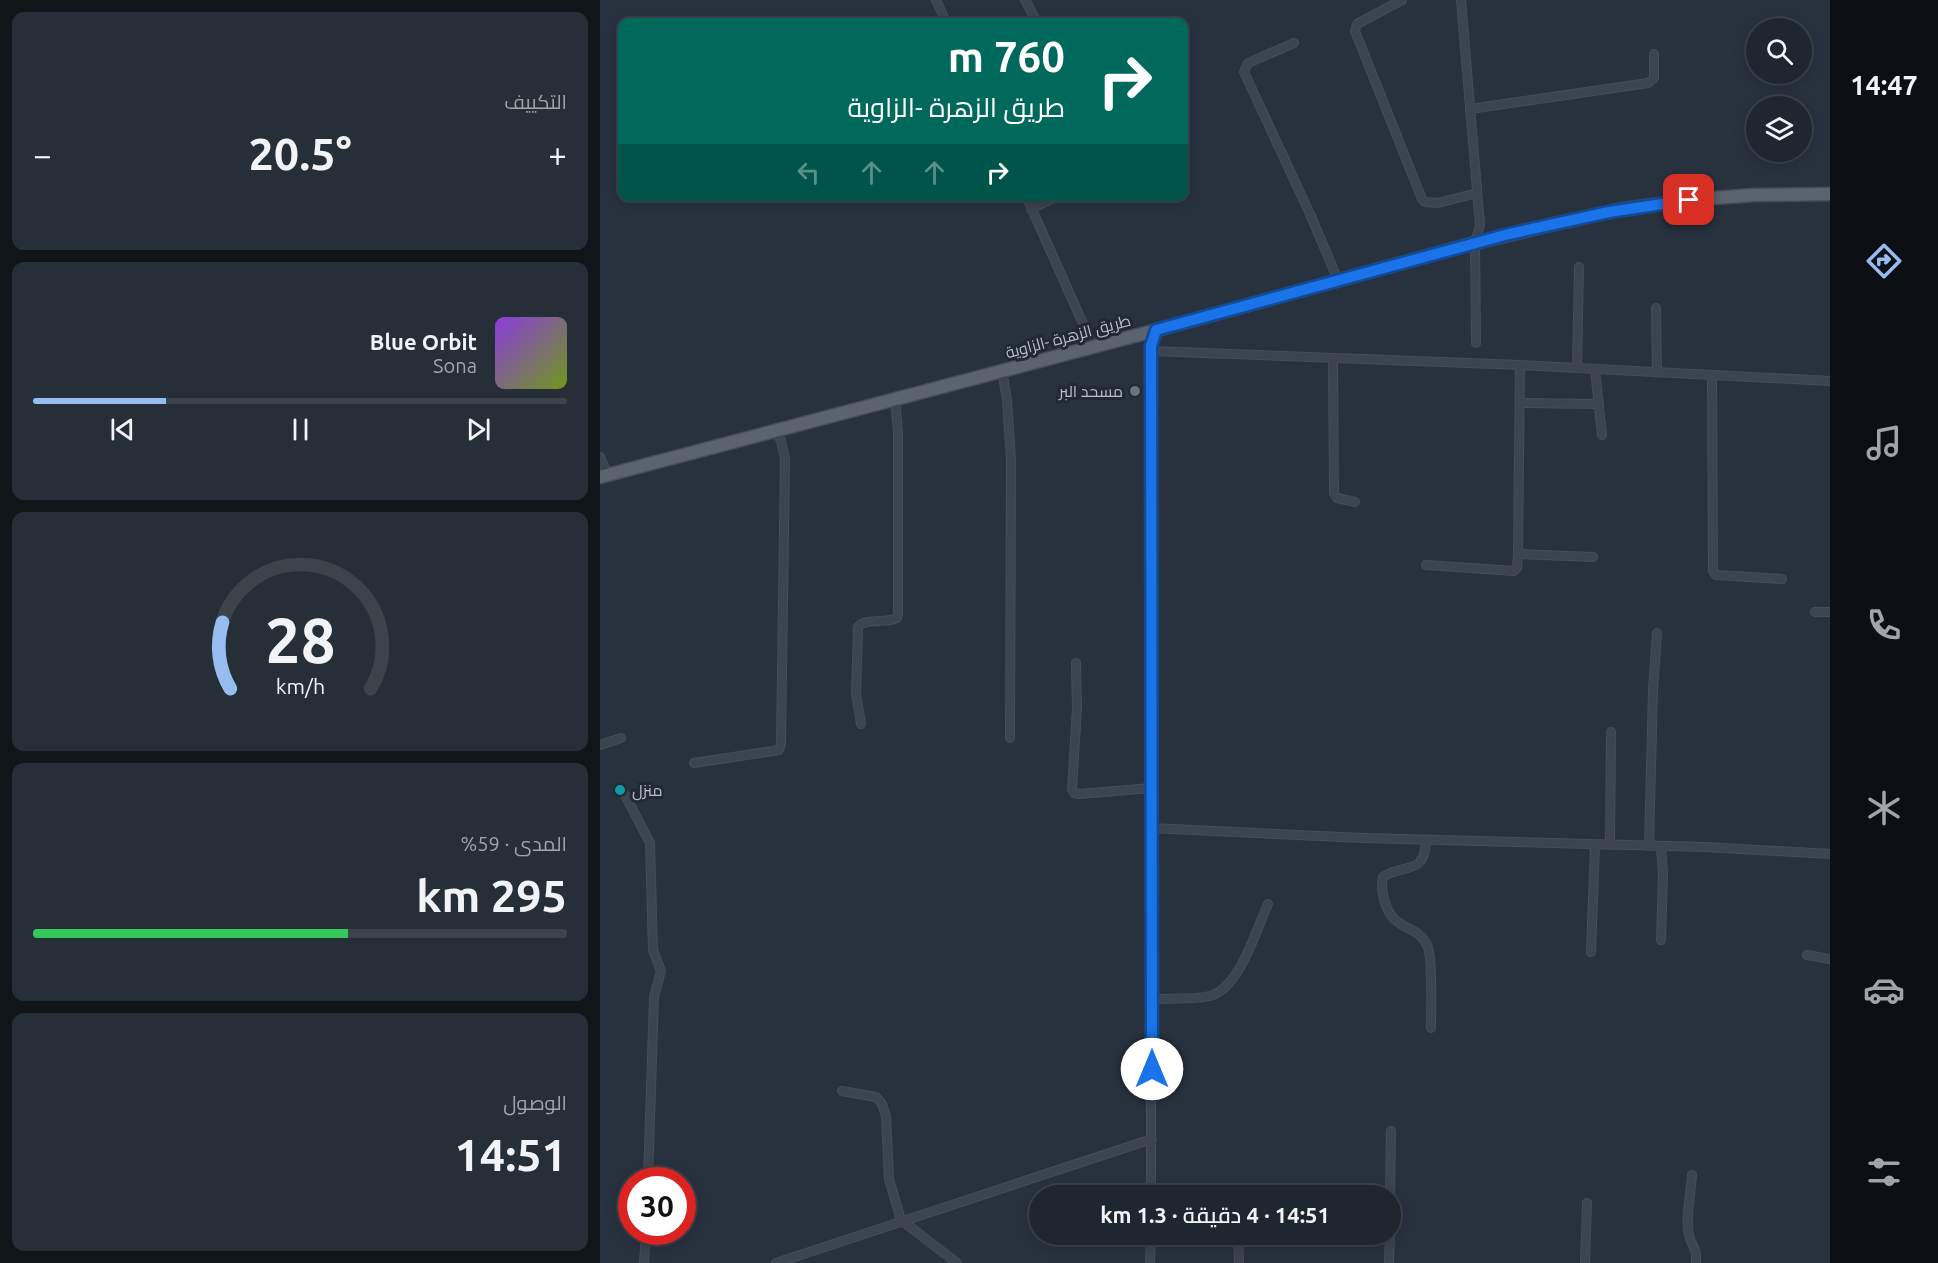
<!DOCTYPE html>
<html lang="ar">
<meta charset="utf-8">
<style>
body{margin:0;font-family:Ubuntu,Cairo,sans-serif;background:#262e37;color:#f1f3f6;direction:rtl;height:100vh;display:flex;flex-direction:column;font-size:22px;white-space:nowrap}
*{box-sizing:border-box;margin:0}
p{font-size:20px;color:#a1a5aa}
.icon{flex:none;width:33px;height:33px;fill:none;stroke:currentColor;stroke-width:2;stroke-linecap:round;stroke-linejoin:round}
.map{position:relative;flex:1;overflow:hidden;direction:ltr}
.drawer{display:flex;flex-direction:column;gap:12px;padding:12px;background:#10151a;width:600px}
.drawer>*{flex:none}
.guide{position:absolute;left:18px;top:18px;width:570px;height:183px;border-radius:12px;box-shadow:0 3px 15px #0003,0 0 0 2px #3c434b;direction:rtl;background:#00695c;color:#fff;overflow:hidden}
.fabs{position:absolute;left:1146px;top:18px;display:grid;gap:12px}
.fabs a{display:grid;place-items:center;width:66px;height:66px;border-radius:50%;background:#1e262f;box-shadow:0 3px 15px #0003,0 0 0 2px #3c434b;font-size:30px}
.speed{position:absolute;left:18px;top:1167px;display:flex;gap:12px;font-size:30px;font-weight:700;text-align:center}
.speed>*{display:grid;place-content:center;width:78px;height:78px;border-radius:50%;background:#1e262f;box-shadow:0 3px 15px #0003,0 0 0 2px #3c434b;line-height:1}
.speed .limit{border:9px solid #d22;background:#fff;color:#111}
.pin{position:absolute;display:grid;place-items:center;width:51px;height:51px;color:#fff;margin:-26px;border-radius:12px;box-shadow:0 3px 9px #0006}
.me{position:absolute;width:66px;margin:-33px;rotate:0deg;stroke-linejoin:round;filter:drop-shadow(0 0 4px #0008)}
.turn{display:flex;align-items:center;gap:21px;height:126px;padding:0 24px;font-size:27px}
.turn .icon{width:78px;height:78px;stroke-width:2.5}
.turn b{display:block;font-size:42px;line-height:51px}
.lanes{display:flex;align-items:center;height:57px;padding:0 24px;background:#0003;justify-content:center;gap:30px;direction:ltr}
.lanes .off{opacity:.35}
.big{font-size:45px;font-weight:600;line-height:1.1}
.drawer .card{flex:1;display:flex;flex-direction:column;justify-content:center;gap:9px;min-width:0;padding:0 21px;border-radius:12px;background:#262e37}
.drawer .dial{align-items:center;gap:0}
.dial svg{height:156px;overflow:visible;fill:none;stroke:#3c434b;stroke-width:7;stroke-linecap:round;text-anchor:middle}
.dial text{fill:#f1f3f6;stroke:none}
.song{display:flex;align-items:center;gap:18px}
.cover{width:72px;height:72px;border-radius:9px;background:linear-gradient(135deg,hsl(270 70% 55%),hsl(80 70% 35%))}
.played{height:6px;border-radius:3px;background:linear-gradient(90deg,#96bcf0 25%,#3c434b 25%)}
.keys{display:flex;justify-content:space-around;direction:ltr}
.heat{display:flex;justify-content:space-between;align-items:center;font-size:33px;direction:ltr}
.charge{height:9px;border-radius:4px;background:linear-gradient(90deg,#34c759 59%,#3c434b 0)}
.trip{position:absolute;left:429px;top:1185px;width:372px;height:60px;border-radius:30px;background:#1e262f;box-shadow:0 3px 15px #0003,0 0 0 2px #3c434b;font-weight:600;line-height:60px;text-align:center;direction:rtl}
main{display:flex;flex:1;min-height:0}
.tab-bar{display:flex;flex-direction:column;width:108px;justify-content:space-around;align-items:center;background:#0c0f13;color:#a1a5aa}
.tab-bar .icon{width:42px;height:42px}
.tab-bar .active{color:#96bcf0}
.tab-bar b{font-size:27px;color:#f1f3f6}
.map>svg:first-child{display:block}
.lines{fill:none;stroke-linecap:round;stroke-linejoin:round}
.street-casing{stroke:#454d58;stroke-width:10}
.primary-casing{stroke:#454d58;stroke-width:15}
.street{stroke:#3c444f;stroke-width:8}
.primary{stroke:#5a636e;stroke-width:12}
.route-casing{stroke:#114b97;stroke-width:15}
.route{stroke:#1a73e8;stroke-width:10}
.worship-dot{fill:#6b7280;stroke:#202934;stroke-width:2}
.culture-dot{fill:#0f9aa8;stroke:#202934;stroke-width:2}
.labels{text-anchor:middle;stroke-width:6;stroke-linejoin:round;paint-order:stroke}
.street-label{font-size:16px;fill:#b8bfc9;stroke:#202934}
.poi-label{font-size:16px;fill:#b8bfc9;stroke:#202934;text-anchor:end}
</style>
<main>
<nav class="tab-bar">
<b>14:47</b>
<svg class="icon active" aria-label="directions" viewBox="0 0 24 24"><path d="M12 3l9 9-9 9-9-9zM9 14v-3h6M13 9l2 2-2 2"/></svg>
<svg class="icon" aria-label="music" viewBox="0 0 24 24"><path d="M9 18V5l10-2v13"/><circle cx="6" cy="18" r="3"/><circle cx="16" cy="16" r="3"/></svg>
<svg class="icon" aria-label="phone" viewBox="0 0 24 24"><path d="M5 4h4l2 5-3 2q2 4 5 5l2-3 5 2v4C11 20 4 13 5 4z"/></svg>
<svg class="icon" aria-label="climate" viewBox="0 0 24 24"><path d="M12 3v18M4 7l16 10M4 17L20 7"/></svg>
<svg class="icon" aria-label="car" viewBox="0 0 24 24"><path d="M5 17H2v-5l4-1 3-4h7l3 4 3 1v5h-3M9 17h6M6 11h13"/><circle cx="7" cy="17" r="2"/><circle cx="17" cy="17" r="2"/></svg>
<svg class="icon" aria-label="filters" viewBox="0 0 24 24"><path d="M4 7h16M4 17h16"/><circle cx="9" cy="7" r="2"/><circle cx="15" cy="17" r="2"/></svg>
</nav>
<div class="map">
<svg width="1230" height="1263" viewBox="0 0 1230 1263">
<rect width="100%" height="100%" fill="#28323f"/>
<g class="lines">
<g class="street-casing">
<g id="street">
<polyline points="336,0 346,22"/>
<polyline points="425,0 437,22"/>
<polyline points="802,0 757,24 755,31 822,199 825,202 838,203 877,193"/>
<polyline points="861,0 880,225 875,243 876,343"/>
<polyline points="694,43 648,63 644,72 710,214 738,280"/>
<polyline points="870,109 1048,83 1054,78 1054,54"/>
<polyline points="584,139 585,139"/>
<polyline points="426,196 493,346"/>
<polyline points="431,209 458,196"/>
<polyline points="1056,308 1057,373"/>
<polyline points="551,351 920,365 1230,381"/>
<polyline points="733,358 734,493 737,498 755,502"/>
<polyline points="920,365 918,554 993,557"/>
<polyline points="977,368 979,267"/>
<polyline points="995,370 1002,435"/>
<polyline points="402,371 407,400 411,459 410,738"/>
<polyline points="1112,376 1113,571 1116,575 1182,579"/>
<polyline points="920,403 999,404"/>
<polyline points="0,457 8,475"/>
<polyline points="826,565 914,571 917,568 918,554"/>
<polyline points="1215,612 1230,612"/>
<polyline points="476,663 477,708 472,789 474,793 479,794 551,788"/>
<path d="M261 724 256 694 258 627C267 617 285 624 297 618L298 614V432L295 399"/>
<polyline points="0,745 21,738"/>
<polyline points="94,763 173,751 179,750 181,744 185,459 181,441 176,431"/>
<polyline points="25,795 50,843 53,950 61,971 54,997 48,1180"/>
<polyline points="550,828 763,838 1105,847 1230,854"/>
<path d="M826 840C825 876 805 863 783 877 781 883 782 888 783 895 790 933 816 922 827 945 833 956 831 1012 831 1028"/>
<polyline points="1010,845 1011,732"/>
<polyline points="1049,846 1053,690 1057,633"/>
<polyline points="1061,846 1063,874 1061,940"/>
<polyline points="991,952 995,845"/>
<polyline points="1207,955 1230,959"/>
<path d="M552 999C566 998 601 1000 613 995 641 984 656 930 668 904"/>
<polyline points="242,1091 276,1097 282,1104 286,1116 289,1179 301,1220 357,1263"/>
<path d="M1092 1175C1091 1194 1085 1217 1089 1235 1092 1248 1097 1246 1096 1263"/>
<polyline points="551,1196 551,346 557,330"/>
<polyline points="790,1196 791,1131"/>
<polyline points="638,1234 639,1263"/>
<polyline points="44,1263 46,1232"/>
<polyline points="176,1263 552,1139"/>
<polyline points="550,1263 551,1234"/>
<polyline points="789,1263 790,1234"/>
<polyline points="985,1263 987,1203"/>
</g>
</g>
<g class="primary-casing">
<polyline id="primary" points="0,477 557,330 875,243 950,225 1018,210 1088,200 1154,195 1230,194"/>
</g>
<use href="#street" class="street"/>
<use href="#primary" class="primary"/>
</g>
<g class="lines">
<g class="route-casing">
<polyline id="route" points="552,1069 551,346 556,330 909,234 1009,212 1089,200"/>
</g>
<use href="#route" class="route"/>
</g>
<circle class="worship-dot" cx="535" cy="391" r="6"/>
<circle class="culture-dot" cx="20" cy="790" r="6"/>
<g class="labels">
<g class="street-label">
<text transform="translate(468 336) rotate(-15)" y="6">طريق الزهرة -الزاوية</text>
</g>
<g class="poi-label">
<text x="523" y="397">مسحد البر</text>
<text x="32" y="796" text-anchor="start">منزل</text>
</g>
</g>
</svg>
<div class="fabs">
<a><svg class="icon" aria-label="search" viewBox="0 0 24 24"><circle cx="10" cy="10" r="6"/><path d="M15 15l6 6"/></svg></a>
<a><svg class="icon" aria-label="layers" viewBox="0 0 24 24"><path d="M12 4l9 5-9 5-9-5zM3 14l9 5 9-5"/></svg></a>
</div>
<div class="speed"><div class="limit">30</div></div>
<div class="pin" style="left:1089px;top:200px;background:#d93025"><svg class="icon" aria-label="arrive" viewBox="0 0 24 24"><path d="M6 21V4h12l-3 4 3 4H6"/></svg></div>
<svg class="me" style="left:552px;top:1069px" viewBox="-20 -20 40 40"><circle r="19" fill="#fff"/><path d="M0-13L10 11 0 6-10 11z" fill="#1a73e8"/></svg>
<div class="trip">14:51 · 4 دقيقة · 1.3 km</div>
<div class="guide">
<div class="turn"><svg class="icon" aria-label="right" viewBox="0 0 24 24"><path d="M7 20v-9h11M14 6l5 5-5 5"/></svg><div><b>760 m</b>طريق الزهرة -الزاوية</div></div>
<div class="lanes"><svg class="icon off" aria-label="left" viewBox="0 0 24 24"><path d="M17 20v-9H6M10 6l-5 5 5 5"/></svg><svg class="icon off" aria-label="ahead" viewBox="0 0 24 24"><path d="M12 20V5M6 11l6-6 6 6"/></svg><svg class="icon off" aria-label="ahead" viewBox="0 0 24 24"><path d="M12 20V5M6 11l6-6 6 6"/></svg><svg class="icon" aria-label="right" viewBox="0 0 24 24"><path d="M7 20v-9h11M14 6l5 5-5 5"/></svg></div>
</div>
</div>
<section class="drawer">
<div class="card"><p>التكييف</p>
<div class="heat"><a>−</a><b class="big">20.5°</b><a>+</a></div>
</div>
<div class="card">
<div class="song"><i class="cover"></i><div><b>Blue Orbit</b><p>Sona</p></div></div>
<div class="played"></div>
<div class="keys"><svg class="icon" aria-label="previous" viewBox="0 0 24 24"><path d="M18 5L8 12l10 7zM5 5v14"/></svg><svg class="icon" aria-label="pause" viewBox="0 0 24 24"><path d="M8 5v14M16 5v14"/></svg><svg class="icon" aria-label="next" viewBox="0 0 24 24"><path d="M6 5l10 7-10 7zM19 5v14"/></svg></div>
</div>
<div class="card dial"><svg viewBox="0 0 100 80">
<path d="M14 69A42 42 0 1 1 86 69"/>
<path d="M14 69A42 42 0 0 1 10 35" stroke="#96bcf0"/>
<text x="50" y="56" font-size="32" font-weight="700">28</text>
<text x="50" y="72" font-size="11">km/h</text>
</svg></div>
<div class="card"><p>المدى · 59%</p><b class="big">295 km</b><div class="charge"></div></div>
<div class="card"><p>الوصول</p><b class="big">14:51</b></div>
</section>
</main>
